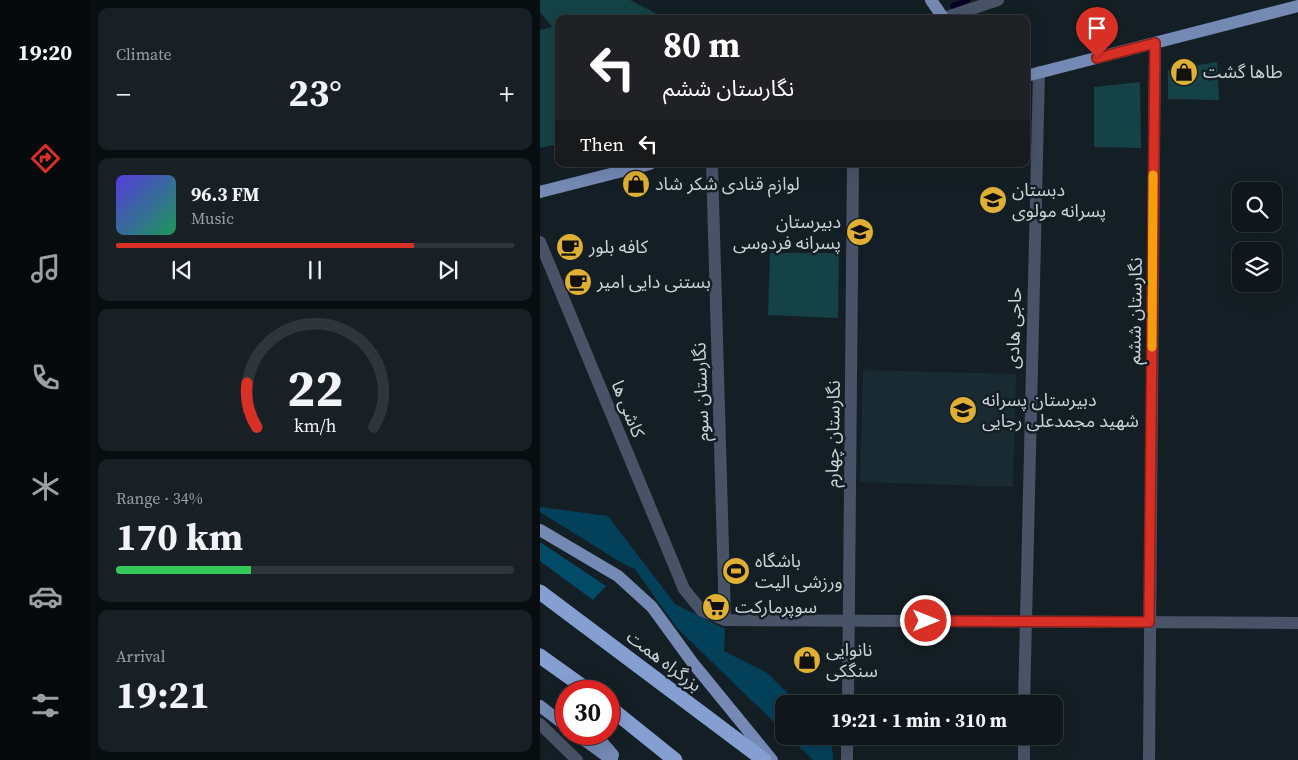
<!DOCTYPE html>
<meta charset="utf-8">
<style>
body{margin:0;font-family:"Source Serif 4","Noto Sans Arabic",serif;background:#182025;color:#f1f3f6;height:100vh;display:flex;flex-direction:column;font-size:19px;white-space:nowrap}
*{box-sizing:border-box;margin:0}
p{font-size:16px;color:#9b9fa3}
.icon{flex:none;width:28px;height:28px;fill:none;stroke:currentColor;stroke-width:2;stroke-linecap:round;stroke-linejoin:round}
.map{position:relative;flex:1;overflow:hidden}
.panel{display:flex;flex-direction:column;gap:8px;padding:8px;background:#080d0f;width:450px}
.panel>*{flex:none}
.top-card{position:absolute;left:15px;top:15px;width:475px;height:152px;border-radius:10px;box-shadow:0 5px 20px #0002,0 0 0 1px #2f363b;background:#202124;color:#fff;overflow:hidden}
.buttons{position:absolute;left:692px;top:182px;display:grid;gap:10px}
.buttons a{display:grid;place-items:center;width:50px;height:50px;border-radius:10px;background:#0f171c;box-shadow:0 5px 20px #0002,0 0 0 1px #2f363b;font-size:25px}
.speed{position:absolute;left:15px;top:680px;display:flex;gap:10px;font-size:25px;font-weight:700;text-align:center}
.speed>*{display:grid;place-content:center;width:65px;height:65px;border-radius:50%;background:#0f171c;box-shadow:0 5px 20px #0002,0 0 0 1px #2f363b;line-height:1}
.speed .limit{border:8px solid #d22;background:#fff;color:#111}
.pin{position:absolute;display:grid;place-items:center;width:42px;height:42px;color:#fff;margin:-51px -21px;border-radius:50% 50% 50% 0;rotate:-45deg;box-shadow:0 0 5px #0007}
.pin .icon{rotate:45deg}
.me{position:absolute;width:55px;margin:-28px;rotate:90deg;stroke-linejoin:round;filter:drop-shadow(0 0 4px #0008)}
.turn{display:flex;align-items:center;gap:18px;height:105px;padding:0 25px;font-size:22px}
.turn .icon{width:65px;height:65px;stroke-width:2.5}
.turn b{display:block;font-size:35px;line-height:42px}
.then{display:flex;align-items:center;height:48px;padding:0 25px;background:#0003;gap:10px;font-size:19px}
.big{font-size:38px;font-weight:700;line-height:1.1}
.panel .tile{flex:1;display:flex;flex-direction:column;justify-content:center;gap:8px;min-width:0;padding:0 18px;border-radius:10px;background:#182025}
.panel .dial{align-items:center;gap:0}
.dial svg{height:130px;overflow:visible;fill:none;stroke:#2f363b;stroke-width:7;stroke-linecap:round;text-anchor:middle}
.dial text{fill:#f1f3f6;stroke:none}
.song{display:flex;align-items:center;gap:15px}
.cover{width:60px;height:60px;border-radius:8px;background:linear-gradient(135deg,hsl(250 70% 55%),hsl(150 70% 35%))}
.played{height:5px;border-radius:2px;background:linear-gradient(90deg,#d93025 75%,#2f363b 75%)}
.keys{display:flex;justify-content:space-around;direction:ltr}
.heat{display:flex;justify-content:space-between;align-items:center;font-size:28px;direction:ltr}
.charge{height:8px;border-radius:4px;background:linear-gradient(90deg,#34c759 34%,#2f363b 0)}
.trip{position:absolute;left:235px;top:695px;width:288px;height:50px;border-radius:10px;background:#0f171c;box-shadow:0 5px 20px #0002,0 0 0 1px #2f363b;font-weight:700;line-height:50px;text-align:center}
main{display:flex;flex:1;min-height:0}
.dock{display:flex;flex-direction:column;width:90px;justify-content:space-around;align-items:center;background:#06090b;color:#9b9fa3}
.dock .icon{width:35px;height:35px}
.dock .current{color:#d93025}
.dock b{font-size:22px;color:#f1f3f6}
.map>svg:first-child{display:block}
.built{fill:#192a33}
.green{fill:#03405a}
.forest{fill:#014b69}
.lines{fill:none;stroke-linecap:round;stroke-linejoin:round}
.stream{stroke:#090022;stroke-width:5.5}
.building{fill:#154246}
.minor{stroke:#495368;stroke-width:12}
.major{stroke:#748ab4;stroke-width:12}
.highway{stroke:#859fd2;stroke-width:15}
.route-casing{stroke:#8d1f18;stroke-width:12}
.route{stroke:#d93025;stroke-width:9}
.slow{stroke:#f59e0b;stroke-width:9}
.labels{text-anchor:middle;stroke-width:5;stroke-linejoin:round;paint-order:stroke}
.poi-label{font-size:18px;fill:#cdd4d8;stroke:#141f25;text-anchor:start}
.street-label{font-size:18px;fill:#cdd4d8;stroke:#141f25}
</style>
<main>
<nav class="dock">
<b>19:20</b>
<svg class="icon current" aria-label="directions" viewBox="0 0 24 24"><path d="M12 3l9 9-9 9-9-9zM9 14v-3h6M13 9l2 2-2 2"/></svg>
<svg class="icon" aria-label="music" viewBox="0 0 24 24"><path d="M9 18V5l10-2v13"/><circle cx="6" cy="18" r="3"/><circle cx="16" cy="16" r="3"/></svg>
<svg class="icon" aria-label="phone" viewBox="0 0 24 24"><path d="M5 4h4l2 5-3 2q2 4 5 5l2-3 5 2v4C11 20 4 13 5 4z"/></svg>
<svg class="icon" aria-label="climate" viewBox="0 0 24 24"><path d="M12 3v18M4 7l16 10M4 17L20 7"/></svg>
<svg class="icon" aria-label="car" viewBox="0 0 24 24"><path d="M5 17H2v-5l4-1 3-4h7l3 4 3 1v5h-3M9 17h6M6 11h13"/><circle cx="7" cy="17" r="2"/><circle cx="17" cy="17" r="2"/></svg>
<svg class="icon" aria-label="filters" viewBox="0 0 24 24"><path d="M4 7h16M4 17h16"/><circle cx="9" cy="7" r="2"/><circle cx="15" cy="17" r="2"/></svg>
</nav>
<section class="panel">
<div class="tile"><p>Climate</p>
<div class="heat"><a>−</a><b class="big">23°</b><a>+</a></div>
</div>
<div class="tile">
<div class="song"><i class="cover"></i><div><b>96.3 FM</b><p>Music</p></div></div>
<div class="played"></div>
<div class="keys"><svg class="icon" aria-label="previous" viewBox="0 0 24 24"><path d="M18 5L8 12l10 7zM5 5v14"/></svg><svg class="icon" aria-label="pause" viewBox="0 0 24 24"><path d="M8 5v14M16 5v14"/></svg><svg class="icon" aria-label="next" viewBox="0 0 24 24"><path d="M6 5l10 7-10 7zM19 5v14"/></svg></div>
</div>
<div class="tile dial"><svg viewBox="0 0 100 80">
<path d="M14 69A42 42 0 1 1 86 69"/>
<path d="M14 69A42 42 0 0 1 8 42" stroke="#d93025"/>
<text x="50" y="56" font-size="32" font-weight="700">22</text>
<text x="50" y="72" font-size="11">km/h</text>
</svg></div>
<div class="tile"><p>Range · 34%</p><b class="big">170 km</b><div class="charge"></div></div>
<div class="tile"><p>Arrival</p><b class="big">19:21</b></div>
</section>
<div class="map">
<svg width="758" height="760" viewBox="0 0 758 760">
<rect width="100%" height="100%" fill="#141f25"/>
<polygon class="built" points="323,370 476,374 473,487 320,482"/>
<g class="green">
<polygon points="0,507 68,516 135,604 185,629 184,651 227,673 253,698 286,704 244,704 244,732 137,628 95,569 82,563 0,512"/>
<polygon points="248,736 291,736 293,760 273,760"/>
</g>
<polygon class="forest" points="0,542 66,586 53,600 0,561"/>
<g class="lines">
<polyline class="stream" points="413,6 428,0"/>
</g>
<g class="building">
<polygon points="0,0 90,0 127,19 19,19 19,144 0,148 0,30 12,27 0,12"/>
<polygon points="677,62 679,100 628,99 628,70"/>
<polygon points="600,82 601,148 554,147 554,87"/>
<polygon points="230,253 299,253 298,318 228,315"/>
</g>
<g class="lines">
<g class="minor">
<polyline points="404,18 458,0"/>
<polyline points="172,164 185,620"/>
<polyline points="0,242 144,589 162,611 185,620 758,623"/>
<polyline points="308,704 313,164"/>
<polyline points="484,704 499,72"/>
<polyline points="0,724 37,760"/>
<polyline points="307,760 307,736"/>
<polyline points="484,760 484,736"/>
<polyline points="609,760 615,43"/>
</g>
<g class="major">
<polyline points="391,0 404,19"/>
<polyline points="486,76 758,6"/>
<polyline points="0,192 110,164"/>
<polyline points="0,530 78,576 112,607 152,662 232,760"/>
<polyline points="0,706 26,726"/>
<polyline points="36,734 72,760"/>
<polyline points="55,734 73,755"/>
</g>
<g class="highway">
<polyline points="0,592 224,760"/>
<polyline points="0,656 49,691"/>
<polyline points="69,707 135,760"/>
</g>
</g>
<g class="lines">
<g class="route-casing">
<polyline id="route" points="386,621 609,622 615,43 557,58"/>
</g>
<use href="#route" class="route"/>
<polyline class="slow" points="612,347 613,175"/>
</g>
<defs>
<g id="shop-disc" transform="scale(1.4375)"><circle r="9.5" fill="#e0b034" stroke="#141f25"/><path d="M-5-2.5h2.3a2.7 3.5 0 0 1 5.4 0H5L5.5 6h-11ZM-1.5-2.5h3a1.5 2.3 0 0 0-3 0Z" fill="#111"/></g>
<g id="school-disc" transform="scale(1.4375)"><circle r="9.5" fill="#e0b034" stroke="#141f25"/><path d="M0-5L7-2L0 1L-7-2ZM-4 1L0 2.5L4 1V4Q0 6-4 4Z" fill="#111"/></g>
<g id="cafe-disc" transform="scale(1.4375)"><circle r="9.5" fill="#e0b034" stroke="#141f25"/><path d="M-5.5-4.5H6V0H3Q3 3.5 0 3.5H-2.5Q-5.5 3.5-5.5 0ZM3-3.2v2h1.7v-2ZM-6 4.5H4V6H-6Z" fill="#111"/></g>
<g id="stadium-disc" transform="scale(1.4375)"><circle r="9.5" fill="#e0b034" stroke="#141f25"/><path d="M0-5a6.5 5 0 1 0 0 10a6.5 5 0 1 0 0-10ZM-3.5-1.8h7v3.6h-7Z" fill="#111"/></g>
<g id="supermarket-disc" transform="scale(1.4375)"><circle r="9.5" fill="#e0b034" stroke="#141f25"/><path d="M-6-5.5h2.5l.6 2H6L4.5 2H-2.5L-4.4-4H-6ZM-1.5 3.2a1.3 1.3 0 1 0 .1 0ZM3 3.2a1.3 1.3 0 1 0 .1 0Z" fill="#111"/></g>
</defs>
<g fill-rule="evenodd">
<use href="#shop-disc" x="644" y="72"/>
<use href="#shop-disc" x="96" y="184"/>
<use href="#school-disc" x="453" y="200"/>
<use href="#school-disc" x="320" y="232"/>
<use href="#cafe-disc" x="30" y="247"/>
<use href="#cafe-disc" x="38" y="282"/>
<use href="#school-disc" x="423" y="410"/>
<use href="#stadium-disc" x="196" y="571"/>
<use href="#supermarket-disc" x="176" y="607"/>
<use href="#shop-disc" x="267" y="660"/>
</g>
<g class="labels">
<g class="poi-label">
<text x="663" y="78">طاها گشت</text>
<text x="115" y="190">لوازم قنادی شکر شاد</text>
<text x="472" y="196">دبستان<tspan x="472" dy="21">پسرانه مولوی</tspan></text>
<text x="301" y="228" text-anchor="end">دبیرستان<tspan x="301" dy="21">پسرانه فردوسی</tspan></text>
<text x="49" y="253">کافه بلور</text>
<text x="57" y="288">بستنی دایی امیر</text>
<text x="442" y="406">دبیرستان پسرانه<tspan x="442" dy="21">شهید مجمدعلی رجایی</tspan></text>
<text x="215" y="567">باشگاه<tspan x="215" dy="21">ورزشی الیت</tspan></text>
<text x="195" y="613">سوپرمارکت</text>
<text x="286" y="656">نانوایی<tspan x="286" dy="21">سنگکی</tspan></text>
</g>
<g class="street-label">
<text transform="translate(595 311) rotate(-89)" y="6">نگارستان ششم</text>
<text transform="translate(474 328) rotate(-88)" y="6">حاجی هادی</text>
<text transform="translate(161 392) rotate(-92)" y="6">نگارستان سوم</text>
<text transform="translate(88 409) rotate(68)" y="6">کاشی ها</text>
<text transform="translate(293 434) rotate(-89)" y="6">نگارستان چهارم</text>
<text transform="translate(124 661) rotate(37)" y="6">بزرگراه همت</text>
</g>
</g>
</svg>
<div class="buttons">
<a><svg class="icon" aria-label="search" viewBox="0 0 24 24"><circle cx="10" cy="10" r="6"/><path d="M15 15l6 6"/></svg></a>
<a><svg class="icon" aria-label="layers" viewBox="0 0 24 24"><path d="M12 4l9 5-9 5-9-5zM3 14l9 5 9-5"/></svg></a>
</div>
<div class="speed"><div class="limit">30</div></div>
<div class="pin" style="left:557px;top:58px;background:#d93025"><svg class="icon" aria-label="arrive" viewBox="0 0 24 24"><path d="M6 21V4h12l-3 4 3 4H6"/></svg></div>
<svg class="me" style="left:386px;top:621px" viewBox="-20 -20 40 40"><circle r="17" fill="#d93025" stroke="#fff" stroke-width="3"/><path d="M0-11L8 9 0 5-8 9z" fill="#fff"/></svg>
<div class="trip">19:21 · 1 min · 310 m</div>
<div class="top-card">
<div class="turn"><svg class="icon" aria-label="left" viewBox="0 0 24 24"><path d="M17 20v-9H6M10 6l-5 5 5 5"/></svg><div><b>80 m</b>نگارستان ششم</div></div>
<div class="then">Then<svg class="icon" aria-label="left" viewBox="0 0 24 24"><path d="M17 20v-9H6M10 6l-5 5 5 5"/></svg></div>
</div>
</div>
</main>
